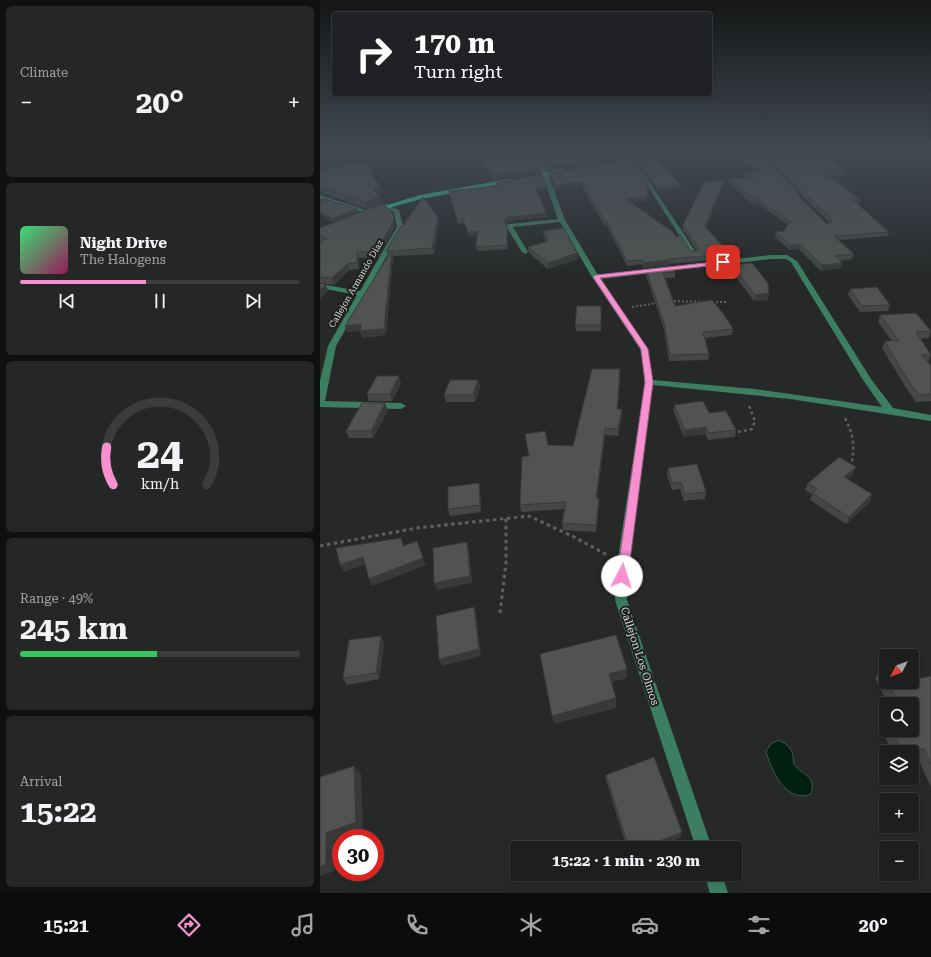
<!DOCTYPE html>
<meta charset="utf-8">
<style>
body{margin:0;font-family:"Roboto Serif",serif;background:#252727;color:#f1f3f6;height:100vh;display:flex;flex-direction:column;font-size:15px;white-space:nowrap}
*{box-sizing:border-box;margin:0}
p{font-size:13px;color:#a0a2a4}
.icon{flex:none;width:22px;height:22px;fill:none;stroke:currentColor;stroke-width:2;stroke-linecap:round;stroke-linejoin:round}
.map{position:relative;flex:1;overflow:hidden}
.drawer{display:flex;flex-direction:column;gap:6px;padding:6px;background:#0f1110;width:320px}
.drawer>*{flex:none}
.banner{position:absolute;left:12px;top:12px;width:380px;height:84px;border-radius:4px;box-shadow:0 2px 6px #0003,0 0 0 1px #3a3d3c;background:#202124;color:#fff;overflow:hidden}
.needle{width:26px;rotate:228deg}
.controls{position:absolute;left:559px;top:649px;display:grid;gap:8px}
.controls a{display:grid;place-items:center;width:40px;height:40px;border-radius:4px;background:#1c1f1e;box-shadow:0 2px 6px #0003,0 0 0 1px #3a3d3c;font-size:20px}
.speed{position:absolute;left:12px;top:829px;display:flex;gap:8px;font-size:20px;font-weight:700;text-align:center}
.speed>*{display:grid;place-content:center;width:52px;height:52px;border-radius:50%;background:#1c1f1e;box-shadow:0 2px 6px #0003,0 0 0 1px #3a3d3c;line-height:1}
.speed .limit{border:6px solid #d22;background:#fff;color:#111}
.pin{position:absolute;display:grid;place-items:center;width:34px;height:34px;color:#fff;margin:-17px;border-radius:8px;box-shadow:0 2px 6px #0006}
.me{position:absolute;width:44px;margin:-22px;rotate:5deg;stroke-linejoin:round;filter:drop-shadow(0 0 3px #0008)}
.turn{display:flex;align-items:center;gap:14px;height:84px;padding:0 16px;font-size:18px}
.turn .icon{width:52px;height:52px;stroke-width:2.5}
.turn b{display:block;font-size:28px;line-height:34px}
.big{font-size:30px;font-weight:700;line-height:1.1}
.drawer .tile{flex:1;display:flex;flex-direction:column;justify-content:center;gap:6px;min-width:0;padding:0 14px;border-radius:6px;background:#252727}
.drawer .dial{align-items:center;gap:0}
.dial svg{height:104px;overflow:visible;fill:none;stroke:#3a3d3c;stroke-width:7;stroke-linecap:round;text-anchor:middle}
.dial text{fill:#f1f3f6;stroke:none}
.song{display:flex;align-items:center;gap:12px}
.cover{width:48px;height:48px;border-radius:6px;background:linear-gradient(135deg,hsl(140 70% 55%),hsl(330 70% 35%))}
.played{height:4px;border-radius:2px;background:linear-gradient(90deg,#f690d0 45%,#3a3d3c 45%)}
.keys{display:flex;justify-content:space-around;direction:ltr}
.heat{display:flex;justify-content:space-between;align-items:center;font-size:22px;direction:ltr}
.charge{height:6px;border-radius:3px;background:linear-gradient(90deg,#34c759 49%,#3a3d3c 0)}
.trip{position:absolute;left:190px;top:841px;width:232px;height:40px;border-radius:4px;background:#1c1f1e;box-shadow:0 2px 6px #0003,0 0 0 1px #3a3d3c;font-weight:700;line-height:40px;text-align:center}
.dock{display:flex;height:64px;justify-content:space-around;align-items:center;background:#0b0c0c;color:#a0a2a4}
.dock .icon{width:28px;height:28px}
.dock .current{color:#f690d0}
.dock b{font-size:18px;color:#f1f3f6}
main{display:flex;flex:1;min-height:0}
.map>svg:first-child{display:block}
.water{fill:#002012;stroke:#41584d}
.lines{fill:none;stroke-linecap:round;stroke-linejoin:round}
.path-far2{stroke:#5e605f;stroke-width:2;stroke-dasharray:2 2;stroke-linecap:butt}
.path-far1{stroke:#5e605f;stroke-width:2.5;stroke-dasharray:3 3;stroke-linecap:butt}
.path{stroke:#5e605f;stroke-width:3;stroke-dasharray:3.5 3.5;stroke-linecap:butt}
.minor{fill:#3b7e61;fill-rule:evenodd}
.major{fill:#2fd598;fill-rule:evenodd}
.wall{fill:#454746}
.shaded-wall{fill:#383a39}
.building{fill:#505351;stroke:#383a39}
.route{fill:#f690d0;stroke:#a05e87}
.labels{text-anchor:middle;stroke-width:4;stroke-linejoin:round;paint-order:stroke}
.far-street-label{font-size:9px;fill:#d8d9d8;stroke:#1d201e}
.street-label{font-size:11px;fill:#d8d9d8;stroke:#1d201e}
</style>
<main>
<section class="drawer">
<div class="tile"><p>Climate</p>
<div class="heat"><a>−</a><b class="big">20°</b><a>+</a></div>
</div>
<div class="tile">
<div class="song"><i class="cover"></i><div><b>Night Drive</b><p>The Halogens</p></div></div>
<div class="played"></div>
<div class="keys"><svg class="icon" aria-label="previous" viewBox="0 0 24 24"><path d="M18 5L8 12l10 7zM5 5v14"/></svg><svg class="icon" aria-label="pause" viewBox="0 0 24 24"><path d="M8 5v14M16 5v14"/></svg><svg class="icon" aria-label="next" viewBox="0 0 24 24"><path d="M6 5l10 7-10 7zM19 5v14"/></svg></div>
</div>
<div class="tile dial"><svg viewBox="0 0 100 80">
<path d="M14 69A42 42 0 1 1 86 69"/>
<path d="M14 69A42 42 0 0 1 9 40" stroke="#f690d0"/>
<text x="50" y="56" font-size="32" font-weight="700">24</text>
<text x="50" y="72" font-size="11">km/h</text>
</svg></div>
<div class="tile"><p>Range · 49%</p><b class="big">245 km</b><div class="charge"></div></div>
<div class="tile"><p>Arrival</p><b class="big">15:22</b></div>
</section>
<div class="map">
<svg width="611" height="893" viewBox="0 0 611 893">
<rect width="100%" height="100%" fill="#262928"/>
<path class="water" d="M458 740C465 743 471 747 473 755 473 759 473 761 474 764 482 776 497 775 491 794 466 804 451 770 446 751L451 744Z"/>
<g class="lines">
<g class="path-far2">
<polyline points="350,301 387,302"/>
<polyline points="392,302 408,302"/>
<polyline points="312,307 337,303"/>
</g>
<g class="path-far1">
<path d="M525 418C534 435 535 447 531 466"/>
<polyline points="418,432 432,429 435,421 429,406"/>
</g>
<g class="path">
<polyline points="0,546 97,528 209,516 254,537 289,556"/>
<polyline points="180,613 186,563 186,518"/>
</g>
<g class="minor">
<path d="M208 151H212L228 174 245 220 278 275 451 255H467L477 261 551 379 573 408 611 415V421L470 399 333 385 309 564 307 600 392 848H376L295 600 297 564 325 382 320 349 272 277 240 222 193 227 208 252 205 254 202 252 186 226 189 224 238 219 222 174ZM451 259H466L471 262 543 380 562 407 435 389 333 380 328 349 281 279Z"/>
<polygon points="266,151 271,151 283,163 283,165 279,165"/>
<path d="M426 151C441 151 469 185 480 196V198H476L442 164Z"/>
<polygon points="310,158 314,159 377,254 376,255 371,254"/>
<polygon points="0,195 49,211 50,212 45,213 0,199"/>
<polygon points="66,204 79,210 83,227 16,346 5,401 81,403 86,406 81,409 0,407 0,381 8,346 37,295 0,288 0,284 40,291 77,227 74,212 64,207 63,206"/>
<polygon points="384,874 402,874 408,893 390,893"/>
</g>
<g class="major">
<polygon points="350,151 360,151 299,163 296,161"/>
<polygon points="242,169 245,171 244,172 209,179 206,177"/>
<polygon points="189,179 191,180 191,182 101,199 54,212 51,210 100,195"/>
</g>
</g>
<g class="wall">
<polygon points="156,151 208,151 219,173 173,181"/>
<polygon points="214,151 268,151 275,159 275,163 228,171"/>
<polygon points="273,151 327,151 327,154 283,161"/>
<polygon points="410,151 429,151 506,223 510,223 447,161 433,151 502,151 525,171 524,176 509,176 540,199 539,204 538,204 569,232 568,236 519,240 534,254 532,259 520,261 522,263 521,268 501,271 479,249 470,250 455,237 456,232 464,231 464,230 468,225 439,204 434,205 409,184 409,179 426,178 424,177 425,172 436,171 422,163 423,159 424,158"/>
<polygon points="317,158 361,188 337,190 317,161"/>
<polygon points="0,170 60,187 62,194 58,195 62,204 47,209 0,192"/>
<polygon points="230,173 329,191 328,191 329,198 327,198 327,201 311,203 357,238 370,250 376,252 377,251 363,230 363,225 403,184 386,228 410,254 410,258 349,264 349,265 323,268 322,264 307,266 287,226 285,226 262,187 235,189 231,177"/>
<polygon points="176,183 226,190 218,192 227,217 187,221 185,224 187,231 188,249 157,251 156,247 157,235 149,237 144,223 138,224 129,191 176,186"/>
<polygon points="0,202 37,209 37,212 13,222 0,213"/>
<polygon points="118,217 119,222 114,254 73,256 66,335 42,338 40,331 27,332 25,326 68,256 66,251"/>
<polygon points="75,227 58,257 39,258 39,269 29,270 14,285 0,283 0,228"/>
<polygon points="223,231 258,259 228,269 209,253 208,247 226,242 224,237"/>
<polygon points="412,265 448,300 434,301 411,271"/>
<polygon points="326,270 355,272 355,278 345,278 355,306 413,329 412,335 385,338 389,354 388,360 349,361 344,329 326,275"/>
<polygon points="530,289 570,305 568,311 540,312 528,295"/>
<polygon points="281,312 281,331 256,331 255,325"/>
<polygon points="560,315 611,331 609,338 600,339 611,355 608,362 611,366 611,401 596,402 583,383 562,348 565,341 572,341 558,322"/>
<polygon points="300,376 298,409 302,409 302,416 298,436 285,435 277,498 279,498 279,505 276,532 243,530 242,523 245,509 201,512 200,505 209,456 205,434 228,445 253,446"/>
<polygon points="158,380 160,387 155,402 126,402 124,395"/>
<polygon points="81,383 72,401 49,401 47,394"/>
<polygon points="354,405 389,413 416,430 415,437 388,440 385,434 364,437 354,412"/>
<polygon points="68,410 53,438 29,438 26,431"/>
<polygon points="348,468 386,492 385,499 364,501 360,489 352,490 347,475"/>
<polygon points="533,474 527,479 550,502 526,524 490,500 492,494 485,490 488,483"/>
<polygon points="160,490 161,512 130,516 128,509"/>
<polygon points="61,636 64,643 59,679 27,685 23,678"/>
<polygon points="566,667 566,682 592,682 597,679 611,676 611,787 597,757 592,758 592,752 572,752 559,724 565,715 566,715 566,730 592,730 592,704 568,704 555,678 561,668"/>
<polygon points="286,775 361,837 333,848 307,848 286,780"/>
</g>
<g class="shaded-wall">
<polygon points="318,151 327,151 327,154 283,161 283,157"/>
<polygon points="275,159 275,163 228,171 227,167"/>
<polygon points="219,168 219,173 173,181 172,176"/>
<polygon points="404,180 403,184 385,231 385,226"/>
<polygon points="262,182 262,187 235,189 235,185"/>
<polygon points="361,185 361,188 337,190 337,188"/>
<polygon points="226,186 226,190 216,192 216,188"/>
<polygon points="60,187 62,194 55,196 53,189"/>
<polygon points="325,187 329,187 329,191 324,192"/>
<polygon points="329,193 329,198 327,198 327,201 306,203 306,199 325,194"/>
<polygon points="60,197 62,204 47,209 45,202"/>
<polygon points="435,200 439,200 439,204 434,205"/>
<polygon points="37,209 37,212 13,222 12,219"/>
<polygon points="226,213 227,217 187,221 185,226 184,221 187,217"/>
<polygon points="73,214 75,227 58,257 56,251"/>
<polygon points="118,217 119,222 114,254 112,248"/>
<rect x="285" y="221" width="2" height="5"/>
<polygon points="187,227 187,231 188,249 187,245"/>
<polygon points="158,231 158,235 149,237 148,232"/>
<polygon points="480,244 479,249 470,250 471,245"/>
<polygon points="72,251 73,256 66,335 42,338 40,331"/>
<polygon points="37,252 39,258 39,269 37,263"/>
<polygon points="257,253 258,259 228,269 228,263"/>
<polygon points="349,260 349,265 323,268 323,263"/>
<polygon points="522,263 521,268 501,271 502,265"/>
<polygon points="27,264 29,270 14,285 12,278"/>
<polygon points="6,285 8,291 0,300 0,290"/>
<polygon points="449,293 448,300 434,301 435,295"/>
<polygon points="41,324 43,330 27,332 25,326"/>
<polygon points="300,369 300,376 297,416 297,409"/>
<polygon points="79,376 81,383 72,401 70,394"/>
<polygon points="158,380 160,387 155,402 153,395"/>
<polygon points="65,403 68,410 53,438 51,431"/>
<polygon points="302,409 302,416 298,436 298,429"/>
<polygon points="386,427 385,434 364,437 365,430"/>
<polygon points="285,428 285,435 276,504 276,498"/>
<polygon points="536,467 533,474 522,484 524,477"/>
<polygon points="159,483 160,490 161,512 160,505"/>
<polygon points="552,494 550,502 526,524 529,517"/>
<polygon points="279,498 279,505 276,532 276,525"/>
<polygon points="147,542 149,549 152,583 117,590 114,583"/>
<polygon points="43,557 47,564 24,572 20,565"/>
<polygon points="103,558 106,565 52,586 49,579"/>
<polygon points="154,607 156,613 161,656 122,666 119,659"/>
<polygon points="61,636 64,643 59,679 56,673"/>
<polygon points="307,669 307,678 289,683 289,674"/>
<polygon points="296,698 296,708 234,724 232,716"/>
<polygon points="34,766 41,774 43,829 14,840 14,871 0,876 0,867 6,833"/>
<polygon points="362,832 361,837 333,848 322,848"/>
</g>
<g class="building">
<polygon points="158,151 208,151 219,168 172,176"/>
<polygon points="216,151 268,151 275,159 227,167"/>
<polygon points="277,151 318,151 283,157"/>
<polygon points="418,151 429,151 442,161 506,223 512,223 512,219 448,157 440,151 502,151 525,171 503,172 540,199 533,200 569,232 514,236 534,254 515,256 522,263 502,265 480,244 471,245 456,232 465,231 464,230 471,222 439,200 435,200 409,179 433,178 425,172 442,170 423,159 430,157"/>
<polygon points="331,155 361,185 337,188 317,158"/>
<polygon points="311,158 329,187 325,187 329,193 325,194 327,197 306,199 353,232 357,238 359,233 370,250 376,252 379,248 363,225 384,182 404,180 385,226 410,254 349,259 349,260 323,263 322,260 307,261 287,221 285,221 262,182 235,185 230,173"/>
<polygon points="46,163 60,187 53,189 60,197 45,202 0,186 0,170"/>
<polygon points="222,174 226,186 216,188 226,213 187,217 184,221 187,227 187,245 156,247 158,231 148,232 143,219 137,219 129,191 178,186 176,183"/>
<polygon points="103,197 118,217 112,248 72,251 64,329 40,331 41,324 25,326 71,251 66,251 81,226 82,227"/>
<polygon points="4,199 37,209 12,219 0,211 0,202"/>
<polygon points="64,204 73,214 74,221 56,251 37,252 37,263 27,264 12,278 0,277 0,241 7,239 0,236 0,228 48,209"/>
<polygon points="244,228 257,253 228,263 208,247 228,241 223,231"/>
<polygon points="432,263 448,283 449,293 435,295 412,265"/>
<polygon points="353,267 355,272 343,273 355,306 392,300 403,313 413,329 383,332 389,354 350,355 344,323 326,270"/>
<polygon points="0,283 6,285 0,290"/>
<polygon points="557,287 570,305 542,306 530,289"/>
<polygon points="257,306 281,306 281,325 255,325"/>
<polygon points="596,313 611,331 596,332 611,355 602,355 611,366 611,394 599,395 585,376 565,341 579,341 560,315"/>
<polygon points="272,369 300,369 297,409 302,409 298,429 285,428 276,498 279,498 276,525 242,523 246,502 200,505 202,457 209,456 205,434 225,431 228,445 253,446"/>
<polygon points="57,376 79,376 70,394 47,394"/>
<polygon points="130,380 158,380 153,395 124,395"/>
<polygon points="383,401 389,413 406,411 416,430 389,433 386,427 365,430 354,405"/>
<polygon points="42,403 65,403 51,431 26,431"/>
<polygon points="519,457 536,467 524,477 552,494 529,517 492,493 497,489 488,483"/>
<polygon points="377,464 386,492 365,494 361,482 352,483 348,468"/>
<polygon points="159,483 160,505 128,509 128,487"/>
<polygon points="81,538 83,546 97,541 103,558 49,579 43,557 20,565 16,548"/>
<polygon points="147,542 150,576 114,583 113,548"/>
<polygon points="154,607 159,649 119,659 116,616"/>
<polygon points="296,635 307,669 289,674 296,698 232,716 220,654"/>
<polygon points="61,636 56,673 23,678 29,640"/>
<polygon points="566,667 566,678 561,668"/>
<polygon points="592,669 597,679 611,676 611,764 604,749 588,752 582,752 572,730 592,730 592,704 579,704 568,682 592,682"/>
<polygon points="334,757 362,832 322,848 309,848 286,775"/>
<polygon points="34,766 36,822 6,833 6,864 0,867 0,777"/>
</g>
<linearGradient id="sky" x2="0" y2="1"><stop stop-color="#151716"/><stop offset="0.55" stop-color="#414953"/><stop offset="1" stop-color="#414953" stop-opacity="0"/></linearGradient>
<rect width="611" height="276" fill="url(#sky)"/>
<polygon class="route" points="403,261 405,261 405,264 280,278 328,349 333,382 308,576 306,579 302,581 298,579 297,576 325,382 321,349 273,277 276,275"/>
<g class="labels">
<g class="far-street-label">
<text transform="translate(36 284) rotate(-60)" y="3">Callejon Armando Diaz</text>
</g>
<g class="street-label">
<text transform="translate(320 656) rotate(72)" y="4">Callejon Los Olmos</text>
</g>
</g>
</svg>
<div class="controls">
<a><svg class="needle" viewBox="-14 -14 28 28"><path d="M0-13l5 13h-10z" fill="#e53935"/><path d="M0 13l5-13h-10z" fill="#a0a2a4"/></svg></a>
<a><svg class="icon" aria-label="search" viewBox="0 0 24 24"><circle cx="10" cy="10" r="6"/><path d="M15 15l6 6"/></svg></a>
<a><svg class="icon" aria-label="layers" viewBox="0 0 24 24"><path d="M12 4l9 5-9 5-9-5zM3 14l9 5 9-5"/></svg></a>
<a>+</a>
<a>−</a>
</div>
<div class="speed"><div class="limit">30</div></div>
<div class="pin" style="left:403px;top:262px;background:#d93025"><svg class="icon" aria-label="arrive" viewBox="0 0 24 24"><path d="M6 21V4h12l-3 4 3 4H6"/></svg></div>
<svg class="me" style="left:302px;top:576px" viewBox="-20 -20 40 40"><circle r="19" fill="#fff"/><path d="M0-13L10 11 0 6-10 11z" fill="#f690d0"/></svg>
<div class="trip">15:22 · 1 min · 230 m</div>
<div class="banner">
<div class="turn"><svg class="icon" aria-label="right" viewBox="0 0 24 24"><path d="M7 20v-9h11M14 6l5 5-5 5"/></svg><div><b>170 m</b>Turn right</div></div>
</div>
</div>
</main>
<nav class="dock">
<b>15:21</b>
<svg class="icon current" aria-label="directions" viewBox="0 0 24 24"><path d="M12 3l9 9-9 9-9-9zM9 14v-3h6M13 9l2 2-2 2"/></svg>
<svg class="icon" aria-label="music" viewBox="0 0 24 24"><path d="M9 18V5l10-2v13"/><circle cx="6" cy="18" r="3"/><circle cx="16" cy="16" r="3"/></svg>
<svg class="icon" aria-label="phone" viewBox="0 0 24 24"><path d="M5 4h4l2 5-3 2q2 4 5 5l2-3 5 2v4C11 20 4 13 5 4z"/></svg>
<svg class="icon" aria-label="climate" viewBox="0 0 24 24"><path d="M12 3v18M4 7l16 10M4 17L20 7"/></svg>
<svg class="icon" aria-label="car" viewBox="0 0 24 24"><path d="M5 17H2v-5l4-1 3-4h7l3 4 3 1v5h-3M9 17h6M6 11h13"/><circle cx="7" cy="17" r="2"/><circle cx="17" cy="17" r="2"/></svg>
<svg class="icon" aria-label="filters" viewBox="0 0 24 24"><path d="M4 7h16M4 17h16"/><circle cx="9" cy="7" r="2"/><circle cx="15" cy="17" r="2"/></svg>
<b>20°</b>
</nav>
